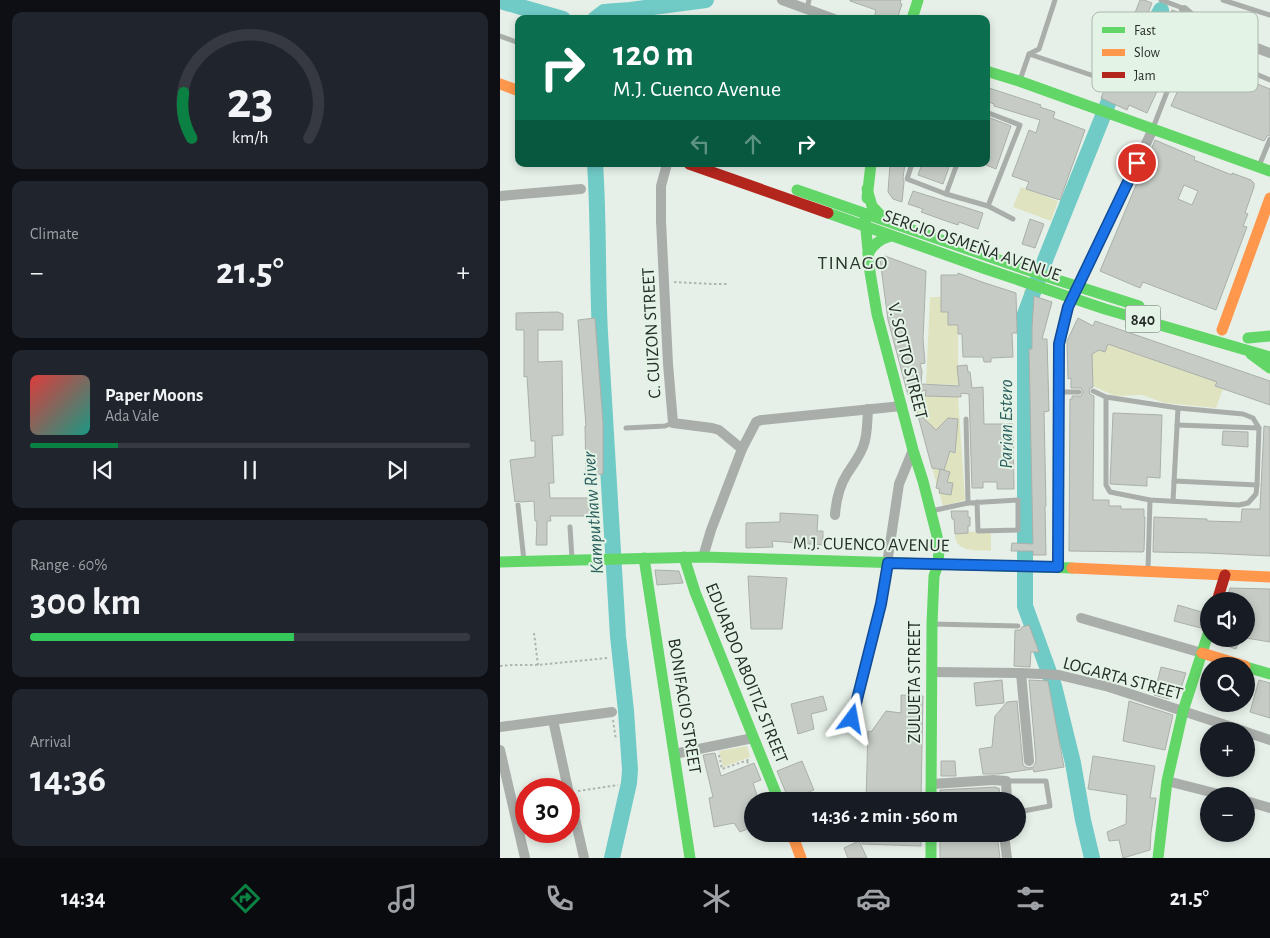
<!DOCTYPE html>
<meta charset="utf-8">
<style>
body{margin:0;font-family:"Alegreya Sans",sans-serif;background:#20242c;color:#f1f3f6;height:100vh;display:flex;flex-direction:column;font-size:19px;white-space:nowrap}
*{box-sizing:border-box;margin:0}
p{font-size:16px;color:#9ea1a6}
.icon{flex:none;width:28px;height:28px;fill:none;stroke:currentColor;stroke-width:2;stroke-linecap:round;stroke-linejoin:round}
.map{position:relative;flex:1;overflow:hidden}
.sheet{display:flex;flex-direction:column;gap:12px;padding:12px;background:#0d0f14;width:500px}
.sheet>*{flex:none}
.hud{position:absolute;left:15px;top:15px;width:475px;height:152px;border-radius:10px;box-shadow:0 2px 8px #0003;background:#0b6e4f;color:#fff;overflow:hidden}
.tools{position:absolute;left:700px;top:592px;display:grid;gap:10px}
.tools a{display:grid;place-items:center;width:55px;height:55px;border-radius:50%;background:#171b24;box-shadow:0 2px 8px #0003;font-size:25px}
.speed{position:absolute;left:15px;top:778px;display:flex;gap:10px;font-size:25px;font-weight:700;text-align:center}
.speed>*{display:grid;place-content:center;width:65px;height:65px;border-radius:50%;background:#171b24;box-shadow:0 2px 8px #0003;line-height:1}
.speed .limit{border:8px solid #d22;background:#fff;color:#111}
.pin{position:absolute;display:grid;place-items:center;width:42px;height:42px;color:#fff;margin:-21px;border:2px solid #fff;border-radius:50%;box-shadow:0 1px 5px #0007}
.me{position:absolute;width:55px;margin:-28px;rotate:13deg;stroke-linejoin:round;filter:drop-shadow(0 0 4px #0008)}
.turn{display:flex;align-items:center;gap:18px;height:105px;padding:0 15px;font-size:22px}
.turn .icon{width:65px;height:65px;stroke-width:2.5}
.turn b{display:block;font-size:35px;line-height:42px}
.lanes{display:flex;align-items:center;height:48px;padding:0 15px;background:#0003;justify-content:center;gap:25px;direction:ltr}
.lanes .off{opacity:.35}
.big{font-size:38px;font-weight:700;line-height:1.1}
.sheet .card{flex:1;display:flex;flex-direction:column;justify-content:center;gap:8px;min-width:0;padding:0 18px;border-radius:10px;background:#20242c}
.sheet .dial{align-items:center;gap:0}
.dial svg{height:130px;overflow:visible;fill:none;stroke:#363941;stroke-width:7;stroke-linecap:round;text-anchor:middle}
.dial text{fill:#f1f3f6;stroke:none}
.song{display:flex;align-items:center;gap:15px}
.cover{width:60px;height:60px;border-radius:8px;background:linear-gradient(135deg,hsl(0 70% 55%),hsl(170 70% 35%))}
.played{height:5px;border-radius:2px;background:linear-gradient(90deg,#0b8043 20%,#363941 20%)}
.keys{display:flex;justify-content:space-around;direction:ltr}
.heat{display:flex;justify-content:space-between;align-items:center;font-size:28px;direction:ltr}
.charge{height:8px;border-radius:4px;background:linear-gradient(90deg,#34c759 60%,#363941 0)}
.trip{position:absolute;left:244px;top:792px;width:282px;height:50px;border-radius:25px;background:#171b24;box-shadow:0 2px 8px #0003;font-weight:700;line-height:50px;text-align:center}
.tab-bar{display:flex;height:80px;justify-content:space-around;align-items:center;background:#090b0e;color:#9ea1a6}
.tab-bar .icon{width:35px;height:35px}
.tab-bar .active{color:#0b8043}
.tab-bar b{font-size:22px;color:#f1f3f6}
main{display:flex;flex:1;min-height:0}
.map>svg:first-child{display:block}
.green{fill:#e0e3c0}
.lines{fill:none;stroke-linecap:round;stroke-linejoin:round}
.river{stroke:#70cac6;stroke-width:16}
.building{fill:#c6ccc5;stroke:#aab0a9;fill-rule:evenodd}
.path{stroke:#afb4b1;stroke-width:2;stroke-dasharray:2.5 2.5;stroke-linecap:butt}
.lane{stroke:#aaaeab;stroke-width:5}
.street{stroke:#aaaeab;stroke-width:10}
.fast{stroke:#63d668;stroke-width:11}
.slow{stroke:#ff974d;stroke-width:11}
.jam{stroke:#b3261e;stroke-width:11}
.route-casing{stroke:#114b97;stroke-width:12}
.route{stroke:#1a73e8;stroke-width:9}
.labels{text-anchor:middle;stroke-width:4;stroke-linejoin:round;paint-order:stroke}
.shield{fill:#e3f3e6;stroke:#5f6861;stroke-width:1}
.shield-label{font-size:16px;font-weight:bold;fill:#272d28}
.street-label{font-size:18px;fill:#272d28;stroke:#e3f3e6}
.water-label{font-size:19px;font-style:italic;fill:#2c5e5e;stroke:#e3f3e6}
.quarter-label{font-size:20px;letter-spacing:1px;fill:#2b372d;stroke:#e3f3e6}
.key{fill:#e3f3e6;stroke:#abb8ad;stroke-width:1}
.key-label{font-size:14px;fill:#272d28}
</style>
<main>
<section class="sheet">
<div class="card dial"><svg viewBox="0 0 100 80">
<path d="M14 69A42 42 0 1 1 86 69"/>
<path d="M14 69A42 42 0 0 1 9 41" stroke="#0b8043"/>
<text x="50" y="56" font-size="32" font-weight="700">23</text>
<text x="50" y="72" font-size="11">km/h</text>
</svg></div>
<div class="card"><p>Climate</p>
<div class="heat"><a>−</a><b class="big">21.5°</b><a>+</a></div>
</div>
<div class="card">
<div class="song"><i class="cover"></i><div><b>Paper Moons</b><p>Ada Vale</p></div></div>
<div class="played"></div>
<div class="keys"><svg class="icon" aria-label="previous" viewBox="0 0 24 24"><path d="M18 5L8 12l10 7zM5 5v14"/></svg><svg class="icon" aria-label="pause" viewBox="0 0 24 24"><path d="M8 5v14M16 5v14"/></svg><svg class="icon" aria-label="next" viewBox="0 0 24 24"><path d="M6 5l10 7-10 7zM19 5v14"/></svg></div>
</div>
<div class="card"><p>Range · 60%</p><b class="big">300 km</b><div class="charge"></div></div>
<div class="card"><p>Arrival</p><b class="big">14:36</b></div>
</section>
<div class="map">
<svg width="770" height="858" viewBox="0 0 770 858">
<rect width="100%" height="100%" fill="#e6f0e8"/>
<g class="green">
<polygon points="521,187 558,201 551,221 513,207"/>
<polygon points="524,289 534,294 532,328 532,349 529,349 533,555 523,554"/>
<polygon points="430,297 441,297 449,312 448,325 458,325 458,385 426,384"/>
<polygon points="608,344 717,382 715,386 723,389 716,408 665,403 642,395 615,396 593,386 592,351 594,353 599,350 605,352"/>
<polygon points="425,396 458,397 465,500 443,506 432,468 444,470 450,451 455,453 458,419 448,418 436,430 423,418 419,419 412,398"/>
<path d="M491 531V551C477 550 455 553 455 534L468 533V532Z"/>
<polygon points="247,746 250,757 223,767 219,751"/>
</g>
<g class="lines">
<g class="river">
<polyline points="0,1 63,19"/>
<polyline points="95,19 104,12 130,10 206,0"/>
<path d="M95 164C99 220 97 277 100 333L118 636 126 711 130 770 129 783 112 858"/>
<polyline points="592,858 583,820 573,763 554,686 525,606 525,314 547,255 609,101 626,70 634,59 661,10"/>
</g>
</g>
<g class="building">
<polygon points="350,0 401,0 400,3 402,4 397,19 374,19 376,10 350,1"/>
<polygon points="640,0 644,0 652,3 636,43 648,49 651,44 655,46 672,10 678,12 702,36 746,51 737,76 770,89 770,135 767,136 764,141 671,106 696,49 683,35 647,113 629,105 627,110 601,98 619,54"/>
<polygon points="486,87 541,105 540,107 555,112 553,118 585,130 560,200 526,189 529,182 512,176 529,130 536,133 540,120 494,106 494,104 486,101"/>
<polygon points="490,118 511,126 496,169 486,165 486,128"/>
<path d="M655 140 695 157 694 160 732 175V173L751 180 754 183V187L745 213 748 214 743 226 747 227 716 310 643 282 640 288 600 271ZM684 185 698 191 692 205 678 199Z"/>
<polygon points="390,164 405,164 403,178 404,182 402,202 393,199 388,192"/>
<polygon points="422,164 450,164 443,184 418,175"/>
<polygon points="413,191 483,213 478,229 459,222 458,225 449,222 421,212 423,209 408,204"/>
<polygon points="530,219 544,224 535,248 522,244"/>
<polygon points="385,256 426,271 423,339 425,363 420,364 422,371 421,384 459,386 457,366 467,365 468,372 470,372 472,388 483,387 484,424 513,424 514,489 497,489 497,482 483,482 483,488 472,488 469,394 461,393 461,397 425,396 426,390 408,395 388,320 380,259"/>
<polygon points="458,273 482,282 516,293 517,333 512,333 513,357 491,358 491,362 484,362 483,357 463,357 462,334 458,334 458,325 448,325 448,312 441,312 441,275 458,275"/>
<polygon points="534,296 552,302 542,339 547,339 549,411 544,412 546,506 545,506 546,555 533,555 533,551 511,551 512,543 533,544 529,349 532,349 532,328"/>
<polygon points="58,312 63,314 63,330 38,330 38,362 62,361 63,435 52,436 54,483 49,483 50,498 94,498 95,516 50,516 51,521 47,521 47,545 36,545 37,521 35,521 34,501 21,502 18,501 15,502 10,460 35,457 35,441 31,441 27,376 24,377 24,330 16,330 16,313"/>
<polygon points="95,318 103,423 103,474 86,475 85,426 86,426 78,320"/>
<polygon points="578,318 593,326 595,321 770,381 770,405 715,386 717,382 608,344 605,352 599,350 592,354 593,387 590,388 589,391 590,394 594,396 593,500 609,500 609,506 621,506 621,509 644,509 644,517 645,517 644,551 643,552 569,551 570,399 572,399 572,396 581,396 583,392 581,388 571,388 571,378 568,379 567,341"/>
<polygon points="417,412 436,430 448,418 458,419 455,453 450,451 444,470 432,468"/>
<polygon points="613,413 662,415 660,478 647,477 647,486 610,484"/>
<polygon points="764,426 770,427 770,556 706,553 653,552 654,517 707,519 707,521 741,522 742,509 760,509"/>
<polygon points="723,431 748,432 748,447 722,445"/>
<polygon points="440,469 450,472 447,482 453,483 451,495 439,493 440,489 436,488"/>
<polygon points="451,511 468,511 468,517 470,517 470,526 468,526 468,533 455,534 454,519 452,519"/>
<polygon points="280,513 318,515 317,531 323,531 323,545 272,541 273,547 246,548 246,523 280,522"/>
<polygon points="155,570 179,571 183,583 157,585"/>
<polygon points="248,576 287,578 282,629 251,629"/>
<polygon points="730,588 770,589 770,642 746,638 746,601 726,601"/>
<polygon points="678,605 708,614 705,623 701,628 674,621"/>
<polygon points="529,625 539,652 531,652 530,667 514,666 515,630 520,630 522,627"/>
<polygon points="716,639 739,639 736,649 715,642"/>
<polygon points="661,667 686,673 680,691 672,689 669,699 654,695"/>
<polygon points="502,680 504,703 476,706 474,683"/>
<polygon points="529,680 548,681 564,767 534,772 533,769 498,774 483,774 479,749 492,747 495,716 507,702 517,701 523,765 526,767 529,768 533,767 535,764 536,760"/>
<polygon points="759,680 770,683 770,718 750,712"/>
<polygon points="401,695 423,696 421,801 366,801 368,731 371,732 386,711 401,713"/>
<polygon points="323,696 327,710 311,714 314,729 298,734 291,704"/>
<polygon points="629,701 673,715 665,750 623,741"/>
<polygon points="215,753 221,776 254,763 261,780 253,783 259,801 252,801 252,827 240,832 234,823 214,827 209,798 213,797 203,755"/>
<polygon points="593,756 655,766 650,798 656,798 651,833 650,850 623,858 619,840 609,841 607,832 626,824 627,795 588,789"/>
<polygon points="302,761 314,790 289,800 277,771"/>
<polygon points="441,761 455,761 456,776 441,776"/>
<polygon points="496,787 496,788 499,788 500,797 467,801 467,793 440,795 440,790"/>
<polygon points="362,834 421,834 421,846 362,844"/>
<polygon points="440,834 497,834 500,858 440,858"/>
<polygon points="359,841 367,858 348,858 344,848"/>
</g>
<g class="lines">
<g class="path">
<polyline points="174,282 212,284 227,284"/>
<polyline points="34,633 38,665"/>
<polyline points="0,666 12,665 38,665 108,658"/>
<polyline points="113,720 116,740"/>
<polyline points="219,755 222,769 251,759"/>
<polyline points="247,761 249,766"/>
<polyline points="78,791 118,785"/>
</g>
<g class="lane">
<polyline points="661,0 680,7 684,10"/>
<polyline points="723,0 770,15"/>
<polyline points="307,9 309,0"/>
<polyline points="0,36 19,43"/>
<polyline points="529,54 597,77 614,28"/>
<polyline points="751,72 770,80"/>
<polyline points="520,80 529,54 539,49 555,0"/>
<polyline points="486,112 520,125 488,206"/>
<polyline points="653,128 677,66"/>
<polyline points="412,164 407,179 446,194 488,206 513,219"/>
<polyline points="759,166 770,139"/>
<polyline points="446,194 457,164"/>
<polyline points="593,391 606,397 678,408 743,414 753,418 759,428 757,485 756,494 748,503 739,505 650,500 610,492 606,485 606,397"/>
<polyline points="559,392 579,392"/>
<polyline points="677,425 759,428"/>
<polyline points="126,428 165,426 173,423"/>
<polyline points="674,481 757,485"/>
<polyline points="673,501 678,408"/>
<polyline points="468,503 518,500 518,530 478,531 477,502"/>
<polyline points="18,505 24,561"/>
<polyline points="431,511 468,503 466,419"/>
<polyline points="70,527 72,559"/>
<polyline points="648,570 650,500"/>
<polyline points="432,624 518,626"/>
<polyline points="506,781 546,781 550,806 518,812"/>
</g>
<g class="street">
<polyline points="282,0 334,19"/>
<polyline points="684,10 704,28 770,53"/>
<polyline points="167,164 161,186 161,221 168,364 173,423 212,428 219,430 242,449"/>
<polyline points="0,196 81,189"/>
<path d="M335 515C336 500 339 487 347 474 353 465 359 457 363 447 368 435 367 421 368 409"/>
<polyline points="203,557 211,530 242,449 256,422 261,420 402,406"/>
<polyline points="558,567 559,343 568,307 653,129"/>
<polyline points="581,618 702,653"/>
<polyline points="432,672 521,673 559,675 609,687 744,731"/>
<polyline points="521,673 529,761"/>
<polyline points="353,719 381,604 399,484 413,450"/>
<polyline points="53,720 68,789"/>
<polyline points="0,727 112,712"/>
<polyline points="746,732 770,740"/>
<polyline points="0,750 25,858"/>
<polyline points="174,754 253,738"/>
<polyline points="667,781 726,796"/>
<polyline points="432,784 493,780 506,781 507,801"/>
<polyline points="69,792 84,858"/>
<polyline points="746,801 770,808"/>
<polyline points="504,834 507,858"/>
</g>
<g class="fast">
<polyline points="412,19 418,0"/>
<polyline points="486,71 519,81 770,171"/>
<polyline points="367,189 372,206 384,219"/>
<polyline points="297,190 548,277 639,306"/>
<polyline points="367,198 371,164"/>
<polyline points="328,213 483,268 605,309 770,357"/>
<polyline points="365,219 370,272 377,314 413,450 423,481 437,536 439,550 438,564 434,576 432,624 431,801"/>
<path d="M368 254C373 244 380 239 391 236"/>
<polyline points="748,338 770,336"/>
<polyline points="751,354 770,368"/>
<polyline points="184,557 195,592 279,801"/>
<polyline points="144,558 190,858"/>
<polyline points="0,562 203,557 572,568"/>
<polyline points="746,667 770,674"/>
<polyline points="431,834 431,858"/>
<polyline points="658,858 667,781 683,711 709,631"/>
</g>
<g class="slow">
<polyline points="0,84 19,91"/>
<polyline points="722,330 770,198"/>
<polyline points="572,568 770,577"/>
<polyline points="702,653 745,666"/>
<polyline points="292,834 301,858"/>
</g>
<g class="jam">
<polyline points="189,164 328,213"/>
<polyline points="717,601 725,575"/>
</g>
</g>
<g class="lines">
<g class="route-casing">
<polyline id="route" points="352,719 381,604 388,563 558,567 559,344 568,307 637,163"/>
</g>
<use href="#route" class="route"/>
</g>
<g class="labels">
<rect class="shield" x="625.5" y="305.5" width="35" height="27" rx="4"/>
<g class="shield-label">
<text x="643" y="325">840</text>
</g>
<g class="street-label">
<text transform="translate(472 245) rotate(19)" y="6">SERGIO OSMEÑA AVENUE</text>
<text transform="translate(151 333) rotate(-93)" y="6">C. CUIZON STREET</text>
<text transform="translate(408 361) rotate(76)" y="6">V. SOTTO STREET</text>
<text transform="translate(371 544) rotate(1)" y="6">M.J. CUENCO AVENUE</text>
<text transform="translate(247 673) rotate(68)" y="6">EDUARDO ABOITIZ STREET</text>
<text transform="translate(623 678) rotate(15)" y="6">LOGARTA STREET</text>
<text transform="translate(414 682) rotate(-90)" y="6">ZULUETA STREET</text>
<text transform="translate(185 706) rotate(81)" y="6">BONIFACIO STREET</text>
</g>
<g class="water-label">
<text transform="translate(505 424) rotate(-90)" y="7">Parian Estero</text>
<text transform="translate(92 513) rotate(-94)" y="7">Kamputhaw River</text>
</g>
<g class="quarter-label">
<text x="353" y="269">TINAGO</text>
</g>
</g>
<rect x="592" y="12" width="166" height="80" rx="8" class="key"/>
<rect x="602" y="27" width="23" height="6" fill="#63d668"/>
<rect x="602" y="49" width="23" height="7" fill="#ff974d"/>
<rect x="602" y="72" width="23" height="6" fill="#b3261e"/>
<g class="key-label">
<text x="634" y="35">Fast</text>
<text x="634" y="57">Slow</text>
<text x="634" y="80">Jam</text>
</g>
</svg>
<div class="tools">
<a><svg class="icon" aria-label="sound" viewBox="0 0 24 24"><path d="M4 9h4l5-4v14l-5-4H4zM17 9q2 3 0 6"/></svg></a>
<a><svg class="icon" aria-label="search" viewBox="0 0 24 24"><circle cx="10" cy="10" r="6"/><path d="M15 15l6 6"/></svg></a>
<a>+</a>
<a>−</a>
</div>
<div class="speed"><div class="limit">30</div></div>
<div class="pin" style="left:637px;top:163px;background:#d93025"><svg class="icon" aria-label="arrive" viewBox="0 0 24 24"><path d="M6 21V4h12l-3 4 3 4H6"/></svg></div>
<svg class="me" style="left:352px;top:719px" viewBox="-20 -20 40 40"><path d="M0-17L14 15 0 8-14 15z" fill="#1a73e8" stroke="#fff" stroke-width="4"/></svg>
<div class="trip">14:36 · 2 min · 560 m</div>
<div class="hud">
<div class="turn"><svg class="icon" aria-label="right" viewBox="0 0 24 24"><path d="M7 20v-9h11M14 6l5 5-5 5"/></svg><div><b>120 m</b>M.J. Cuenco Avenue</div></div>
<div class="lanes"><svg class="icon off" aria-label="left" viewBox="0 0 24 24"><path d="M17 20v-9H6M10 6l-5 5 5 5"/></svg><svg class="icon off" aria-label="ahead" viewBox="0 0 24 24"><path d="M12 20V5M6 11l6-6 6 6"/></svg><svg class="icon" aria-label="right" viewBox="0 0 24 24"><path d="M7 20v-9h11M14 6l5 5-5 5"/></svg></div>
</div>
</div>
</main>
<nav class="tab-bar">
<b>14:34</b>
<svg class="icon active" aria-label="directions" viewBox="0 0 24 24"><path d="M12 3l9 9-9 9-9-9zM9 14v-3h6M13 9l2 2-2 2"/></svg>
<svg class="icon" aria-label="music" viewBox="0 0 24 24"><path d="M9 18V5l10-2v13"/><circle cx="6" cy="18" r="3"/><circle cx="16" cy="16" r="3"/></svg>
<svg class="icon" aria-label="phone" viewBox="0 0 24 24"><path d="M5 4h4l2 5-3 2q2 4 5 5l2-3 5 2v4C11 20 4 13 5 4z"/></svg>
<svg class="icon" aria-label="climate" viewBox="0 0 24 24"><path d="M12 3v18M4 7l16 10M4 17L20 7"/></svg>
<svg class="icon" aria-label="car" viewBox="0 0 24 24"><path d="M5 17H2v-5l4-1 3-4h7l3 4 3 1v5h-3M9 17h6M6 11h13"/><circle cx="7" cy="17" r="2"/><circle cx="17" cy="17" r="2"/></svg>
<svg class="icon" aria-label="filters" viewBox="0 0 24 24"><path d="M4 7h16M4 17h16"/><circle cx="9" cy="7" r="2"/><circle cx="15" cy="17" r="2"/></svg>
<b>21.5°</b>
</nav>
